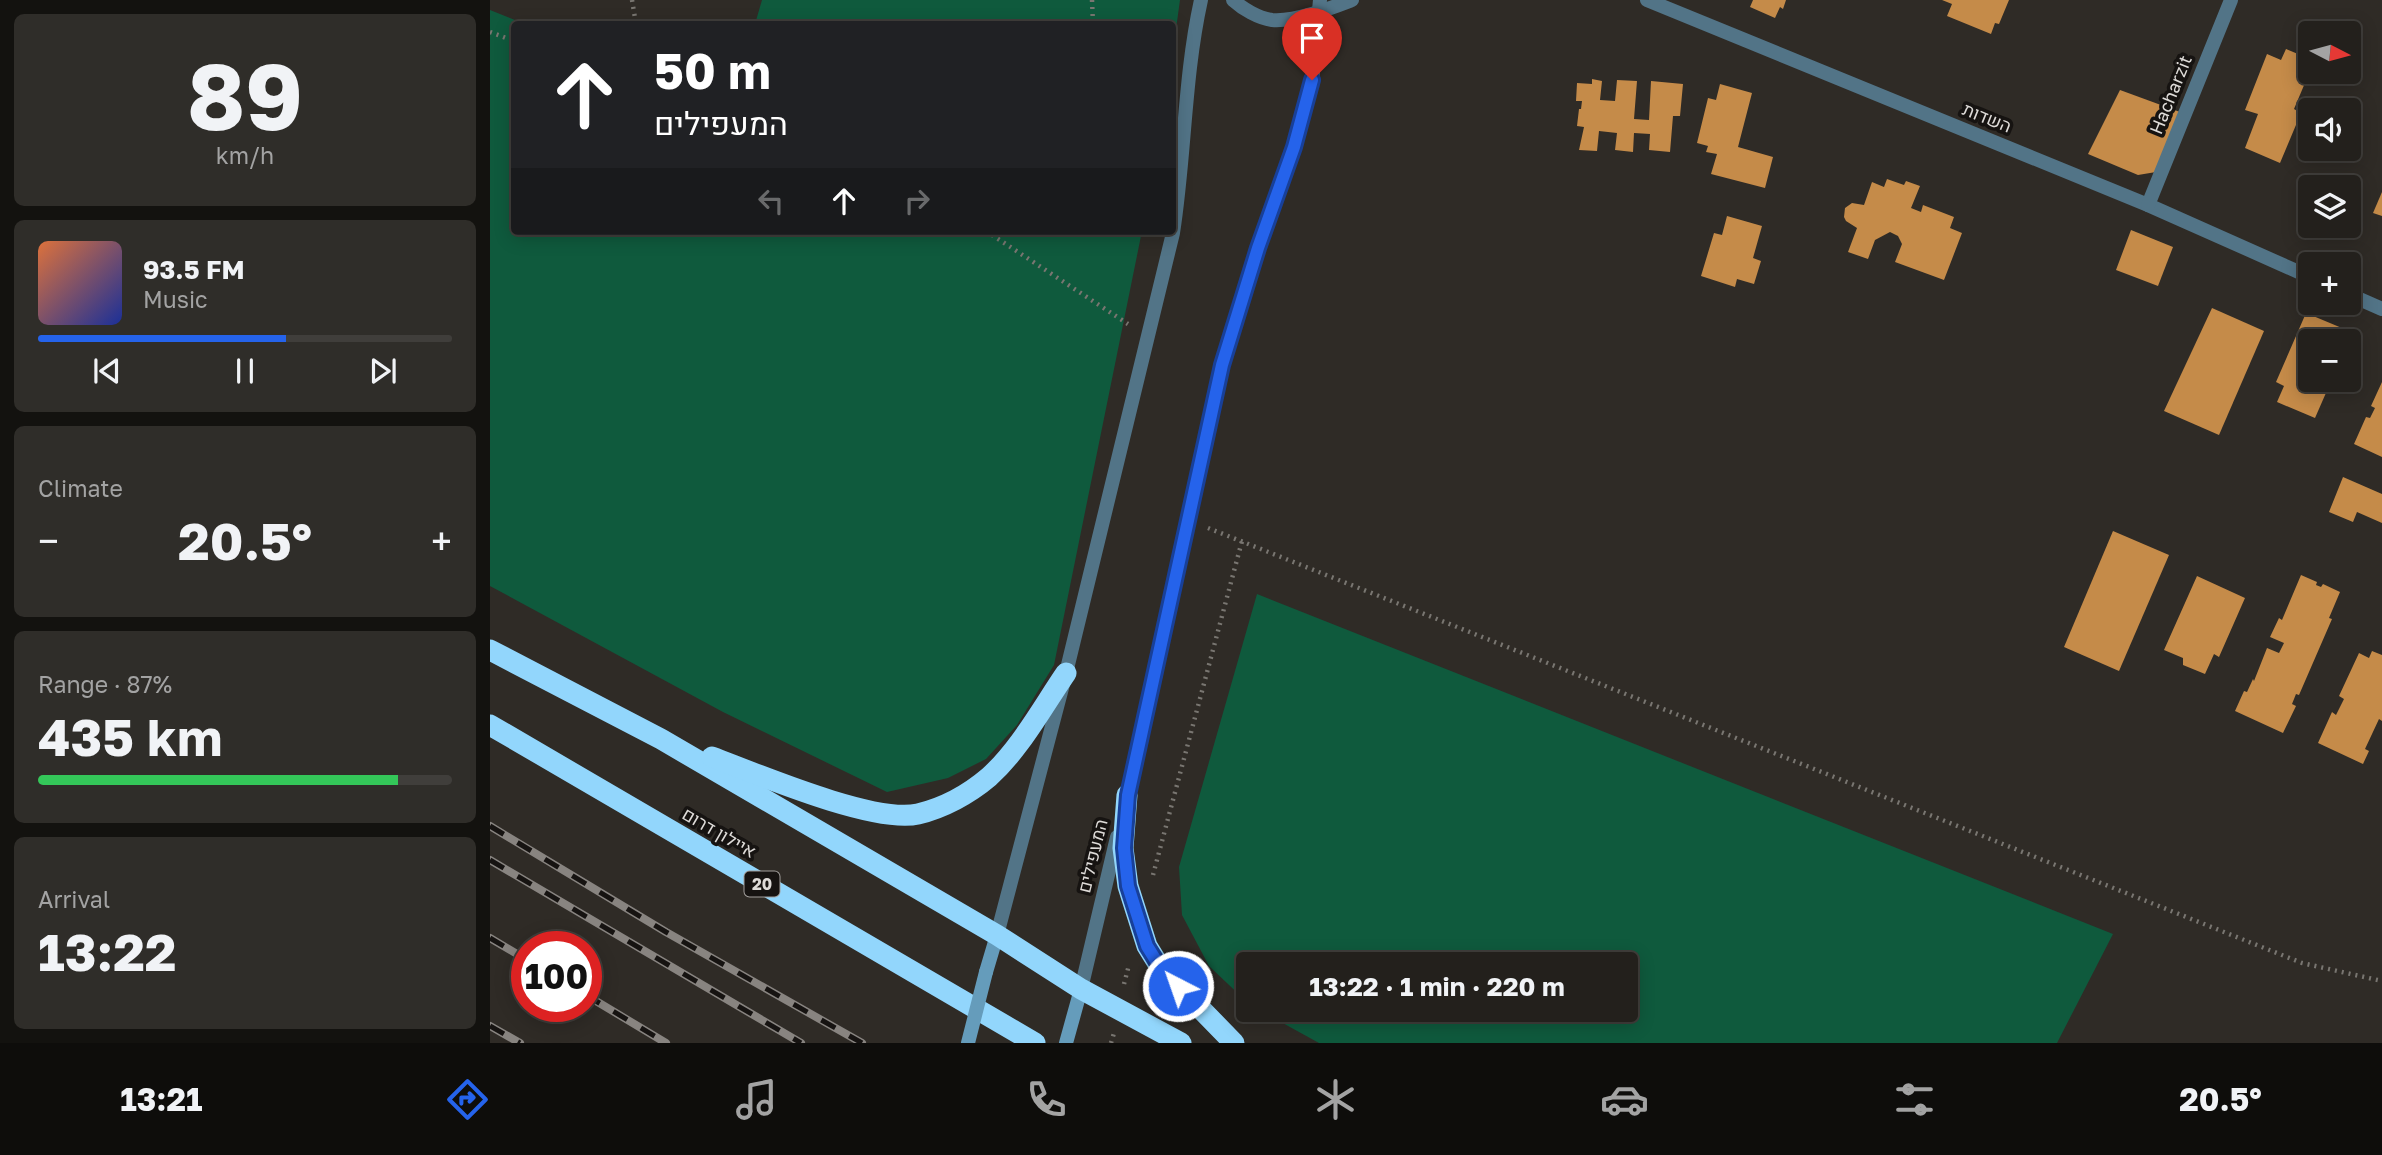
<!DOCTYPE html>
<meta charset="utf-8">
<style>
body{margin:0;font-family:"Golos Text",Heebo,sans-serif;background:#2f2d29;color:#f1f3f6;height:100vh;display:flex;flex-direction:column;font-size:26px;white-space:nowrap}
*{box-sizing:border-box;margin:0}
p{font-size:23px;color:#a3a3a3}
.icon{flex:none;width:38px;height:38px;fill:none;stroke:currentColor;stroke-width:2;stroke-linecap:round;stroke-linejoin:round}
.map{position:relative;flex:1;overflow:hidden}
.details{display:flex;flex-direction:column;gap:14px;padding:14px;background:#13120f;width:490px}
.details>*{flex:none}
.hud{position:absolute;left:21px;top:21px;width:665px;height:214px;border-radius:7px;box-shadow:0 4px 18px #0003,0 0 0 2px #403e3b;background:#202124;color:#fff;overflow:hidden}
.needle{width:46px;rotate:96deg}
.buttons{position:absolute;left:1808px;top:21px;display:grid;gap:14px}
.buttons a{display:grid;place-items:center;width:63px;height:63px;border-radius:7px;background:#23201c;box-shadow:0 4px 18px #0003,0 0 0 2px #403e3b;font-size:35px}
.speed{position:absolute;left:21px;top:931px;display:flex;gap:14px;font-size:35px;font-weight:700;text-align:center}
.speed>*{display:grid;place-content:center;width:91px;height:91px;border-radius:50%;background:#23201c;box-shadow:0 4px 18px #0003,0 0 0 2px #403e3b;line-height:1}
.speed .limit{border:10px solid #d22;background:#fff;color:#111}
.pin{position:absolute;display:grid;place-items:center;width:60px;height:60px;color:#fff;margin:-72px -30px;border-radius:50% 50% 50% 0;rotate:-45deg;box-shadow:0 0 7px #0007}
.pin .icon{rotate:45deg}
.me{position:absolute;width:77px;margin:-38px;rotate:319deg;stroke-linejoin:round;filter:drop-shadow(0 0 5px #0008)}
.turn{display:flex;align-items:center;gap:24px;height:147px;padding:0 28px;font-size:32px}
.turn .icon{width:91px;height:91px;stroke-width:2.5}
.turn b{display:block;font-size:49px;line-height:60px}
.lanes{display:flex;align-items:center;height:66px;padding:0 28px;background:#0003;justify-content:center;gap:35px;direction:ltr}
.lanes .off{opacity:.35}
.big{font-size:52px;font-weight:700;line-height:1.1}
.details .widget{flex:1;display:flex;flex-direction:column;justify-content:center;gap:10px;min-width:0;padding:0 24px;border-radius:10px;background:#2f2d29}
.details .dial{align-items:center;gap:0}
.dial b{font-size:91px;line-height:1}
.song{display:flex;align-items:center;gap:21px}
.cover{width:84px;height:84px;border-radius:10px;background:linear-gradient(135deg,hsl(20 70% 55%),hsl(230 70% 35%))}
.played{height:7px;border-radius:4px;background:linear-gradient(90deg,#2563eb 60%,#403e3b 60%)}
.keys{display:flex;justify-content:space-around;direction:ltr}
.heat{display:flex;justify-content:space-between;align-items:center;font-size:38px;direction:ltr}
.charge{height:10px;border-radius:5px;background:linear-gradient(90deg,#34c759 87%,#403e3b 0)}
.trip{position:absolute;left:746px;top:952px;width:402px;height:70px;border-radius:7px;background:#23201c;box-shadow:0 4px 18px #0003,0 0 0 2px #403e3b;font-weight:700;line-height:70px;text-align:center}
.tabs{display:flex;height:112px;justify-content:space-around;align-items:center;background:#0e0d0b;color:#a3a3a3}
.tabs .icon{width:49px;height:49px}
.tabs .current{color:#2563eb}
.tabs b{font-size:32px;color:#f1f3f6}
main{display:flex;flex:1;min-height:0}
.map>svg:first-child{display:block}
.green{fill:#0f5a3d}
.building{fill:#c58b49}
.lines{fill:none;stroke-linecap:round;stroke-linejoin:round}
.path{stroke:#797671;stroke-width:4.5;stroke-dasharray:2 5;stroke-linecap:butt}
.minor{stroke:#527487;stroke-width:14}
.tertiary{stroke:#527487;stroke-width:14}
.secondary{stroke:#659cbb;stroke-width:14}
.motorway{stroke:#92d6fc;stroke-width:21}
.rail-casing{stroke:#888480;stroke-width:8}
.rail{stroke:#161311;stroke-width:5;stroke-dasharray:16;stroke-linecap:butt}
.secondary-bridge{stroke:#659cbb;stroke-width:14}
.route-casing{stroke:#184099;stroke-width:18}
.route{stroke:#2563eb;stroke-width:12}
.labels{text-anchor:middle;stroke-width:7;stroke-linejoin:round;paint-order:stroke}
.shield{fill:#161311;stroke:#a29f9c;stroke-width:2}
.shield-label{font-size:16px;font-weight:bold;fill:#dedbd8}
.street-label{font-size:18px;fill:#dedbd8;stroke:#161311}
</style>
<main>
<section class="details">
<div class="widget dial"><b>89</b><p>km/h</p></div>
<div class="widget">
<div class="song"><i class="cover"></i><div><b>93.5 FM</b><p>Music</p></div></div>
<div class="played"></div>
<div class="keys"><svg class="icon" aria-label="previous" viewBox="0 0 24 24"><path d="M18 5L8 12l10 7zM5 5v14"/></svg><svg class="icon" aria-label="pause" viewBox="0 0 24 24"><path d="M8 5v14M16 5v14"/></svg><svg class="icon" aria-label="next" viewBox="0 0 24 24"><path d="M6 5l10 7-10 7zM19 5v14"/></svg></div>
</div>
<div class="widget"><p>Climate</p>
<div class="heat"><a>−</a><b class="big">20.5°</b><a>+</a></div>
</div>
<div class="widget"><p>Range · 87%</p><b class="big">435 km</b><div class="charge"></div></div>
<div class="widget"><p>Arrival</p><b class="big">13:22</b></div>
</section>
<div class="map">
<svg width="1892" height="1043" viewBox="0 0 1892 1043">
<rect width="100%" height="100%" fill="#2f2b26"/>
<g class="green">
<polygon points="272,0 690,0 683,51 682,24 265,24"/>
<polygon points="0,10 35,24 24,24 24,231 652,231 564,665 527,725 496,759 458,778 397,792 233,712 0,586"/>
<polygon points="767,594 1623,934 1567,1043 829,1043 769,1010 1136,1010 1136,964 758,964 758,1003 719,966 692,915 689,867"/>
</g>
<g class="building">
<polygon points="1263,0 1296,0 1293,9 1290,7 1285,18 1260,7"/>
<polygon points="1452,0 1519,0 1509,24 1505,23 1501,34 1457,16 1462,4"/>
<polygon points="1796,49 1820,59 1820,71 1804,109 1811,113 1790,163 1755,148 1768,114 1755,110 1777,54 1791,60"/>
<polygon points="1102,79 1112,81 1110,100 1125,101 1127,80 1147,81 1144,119 1159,120 1161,81 1193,84 1190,116 1183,116 1180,152 1159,150 1160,134 1144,133 1143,152 1125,150 1127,133 1109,131 1107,151 1089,150 1094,127 1087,126 1089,109 1091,109 1092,101 1086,101 1087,83 1102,84"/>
<polygon points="1230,84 1262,93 1248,147 1283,157 1275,188 1221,174 1227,154 1216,152 1218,146 1207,143 1218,98 1226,100"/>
<polygon points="1630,90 1690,112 1666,172 1648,175 1598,154"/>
<polygon points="1397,179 1414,185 1416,181 1430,186 1421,208 1431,212 1433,205 1464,217 1460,228 1472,233 1454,280 1405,262 1412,244 1408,236 1400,232 1385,240 1378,259 1358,252 1367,228 1356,221 1354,217 1355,208 1362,203 1374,205 1382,182 1394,187"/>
<polygon points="1892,192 1892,216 1883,213"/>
<polygon points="1237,216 1272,226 1263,258 1271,261 1264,284 1247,279 1245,287 1211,276 1224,233 1232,235"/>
<polygon points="1641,230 1683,247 1668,286 1626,270"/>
<polygon points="1722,308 1774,331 1729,435 1674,411"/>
<polygon points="1816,313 1871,336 1868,342 1864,341 1858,352 1858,341 1820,341 1820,380 1846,380 1842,388 1839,386 1825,418 1787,402 1794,386 1786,382"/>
<polygon points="1892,382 1892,457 1864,444 1876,417 1880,418 1885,408 1881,406"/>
<polygon points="1853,477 1892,494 1892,523 1867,512 1863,522 1839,512"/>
<polygon points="1623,531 1679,555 1629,671 1574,647"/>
<polygon points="1811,575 1827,582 1826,585 1831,587 1833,584 1850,592 1839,618 1842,619 1809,695 1806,694 1802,704 1806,706 1793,733 1745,711 1754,691 1757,692 1763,679 1764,681 1777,648 1789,653 1794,643 1780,637 1789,618 1792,620"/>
<polygon points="1707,576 1755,598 1729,657 1724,654 1715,674 1693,665 1693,658 1674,650"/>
<polygon points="1882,651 1892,655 1892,721 1889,719 1875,749 1879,751 1873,764 1828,743 1842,712 1846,715 1854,699 1849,696 1869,653 1879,658"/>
</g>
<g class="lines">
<g class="path">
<polyline points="142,0 146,24"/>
<polyline points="602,0 603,24"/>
<polyline points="0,32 24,41"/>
<polyline points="496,231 638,324"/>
<polyline points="718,528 1812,963 1892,981"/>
<polyline points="663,875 752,541"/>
<polyline points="634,984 639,965"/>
<polyline points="621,1043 624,1033"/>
</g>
<g class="minor">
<path d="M743 0C753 9 768 18 782 20 805 22 841 8 862 0"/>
<polyline points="1157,0 1658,205 1820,277"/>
<polyline points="1658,205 1741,0"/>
<polyline points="1858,294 1892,309"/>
</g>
<g class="tertiary">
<polyline points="635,804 732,365 768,248 804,147 822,81 830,0"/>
<path d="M507 935 576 673 683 233C695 156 694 77 711 0"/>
<polyline points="591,989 627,837"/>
</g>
<g class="secondary">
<polyline points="496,972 507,935"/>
<polyline points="576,1043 591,989"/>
</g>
<g class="motorway">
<polyline points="0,650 171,739 507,935 591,989 691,1043"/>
<polyline points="0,725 545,1043"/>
<path d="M222 757C267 774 384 824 428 814 453 808 479 794 499 777 530 749 552 708 576 673"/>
<polyline points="637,795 633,848 638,886 657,946 670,967 744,1043"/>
</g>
<g class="rail-casing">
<g id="rail">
<polyline points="0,826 176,932 372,1043"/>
<polyline points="0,860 311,1043"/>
<polyline points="0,938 37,960"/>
<polyline points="96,995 176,1043"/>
<polyline points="0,1026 30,1043"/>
</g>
</g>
<use href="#rail" class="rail"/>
<polyline class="secondary-bridge" points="478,1043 496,972"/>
</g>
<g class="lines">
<g class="route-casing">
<polyline id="route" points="688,986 670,967 657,946 638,886 634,848 638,795 732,365 768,248 804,147 822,80"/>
</g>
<use href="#route" class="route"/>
</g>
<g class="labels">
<rect class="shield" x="254.5" y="871.5" width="35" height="25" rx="5"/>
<g class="shield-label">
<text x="272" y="890">20</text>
</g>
<g class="street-label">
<text transform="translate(1681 95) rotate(-68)" y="6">Hacharzit</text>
<text transform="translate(1497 118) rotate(22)" y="6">השדות</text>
<text transform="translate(229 833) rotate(30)" y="6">איילון דרום</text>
<text transform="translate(603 856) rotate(-76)" y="6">המעפילים</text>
</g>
</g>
</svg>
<div class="buttons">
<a><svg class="needle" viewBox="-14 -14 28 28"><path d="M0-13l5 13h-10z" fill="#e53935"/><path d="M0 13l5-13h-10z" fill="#a3a3a3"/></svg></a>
<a><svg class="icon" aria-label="sound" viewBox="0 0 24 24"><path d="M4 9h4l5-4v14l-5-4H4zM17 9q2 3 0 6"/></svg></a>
<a><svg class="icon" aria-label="layers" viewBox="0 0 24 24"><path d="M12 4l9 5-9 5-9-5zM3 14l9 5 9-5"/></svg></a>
<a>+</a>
<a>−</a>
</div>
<div class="speed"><div class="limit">100</div></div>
<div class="pin" style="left:822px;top:80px;background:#d93025"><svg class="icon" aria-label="arrive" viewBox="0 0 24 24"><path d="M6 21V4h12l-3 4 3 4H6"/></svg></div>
<svg class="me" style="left:688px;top:986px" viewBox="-20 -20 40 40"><circle r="17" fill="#2563eb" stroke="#fff" stroke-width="3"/><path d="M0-11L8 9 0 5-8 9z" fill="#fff"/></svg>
<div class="trip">13:22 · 1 min · 220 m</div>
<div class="hud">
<div class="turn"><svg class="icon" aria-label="ahead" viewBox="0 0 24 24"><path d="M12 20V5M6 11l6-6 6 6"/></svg><div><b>50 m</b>המעפילים</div></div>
<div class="lanes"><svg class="icon off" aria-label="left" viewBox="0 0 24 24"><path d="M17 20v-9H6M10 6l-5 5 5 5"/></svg><svg class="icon" aria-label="ahead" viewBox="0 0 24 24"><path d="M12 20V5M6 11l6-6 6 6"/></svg><svg class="icon off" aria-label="right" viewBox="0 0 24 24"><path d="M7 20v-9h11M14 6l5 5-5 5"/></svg></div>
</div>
</div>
</main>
<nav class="tabs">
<b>13:21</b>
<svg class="icon current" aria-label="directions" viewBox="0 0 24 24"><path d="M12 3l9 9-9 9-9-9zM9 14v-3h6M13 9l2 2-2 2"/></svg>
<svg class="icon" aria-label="music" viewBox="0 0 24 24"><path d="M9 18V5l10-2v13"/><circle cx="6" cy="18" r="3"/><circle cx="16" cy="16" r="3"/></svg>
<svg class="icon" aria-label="phone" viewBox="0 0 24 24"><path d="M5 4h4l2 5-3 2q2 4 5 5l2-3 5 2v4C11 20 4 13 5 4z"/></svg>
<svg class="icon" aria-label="climate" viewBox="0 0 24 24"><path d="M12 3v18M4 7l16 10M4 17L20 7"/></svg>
<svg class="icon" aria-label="car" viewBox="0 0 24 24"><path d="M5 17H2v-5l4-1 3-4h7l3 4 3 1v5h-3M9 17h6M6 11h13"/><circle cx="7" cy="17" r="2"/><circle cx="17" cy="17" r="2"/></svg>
<svg class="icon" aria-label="filters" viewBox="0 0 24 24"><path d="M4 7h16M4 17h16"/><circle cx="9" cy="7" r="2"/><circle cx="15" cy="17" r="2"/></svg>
<b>20.5°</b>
</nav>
